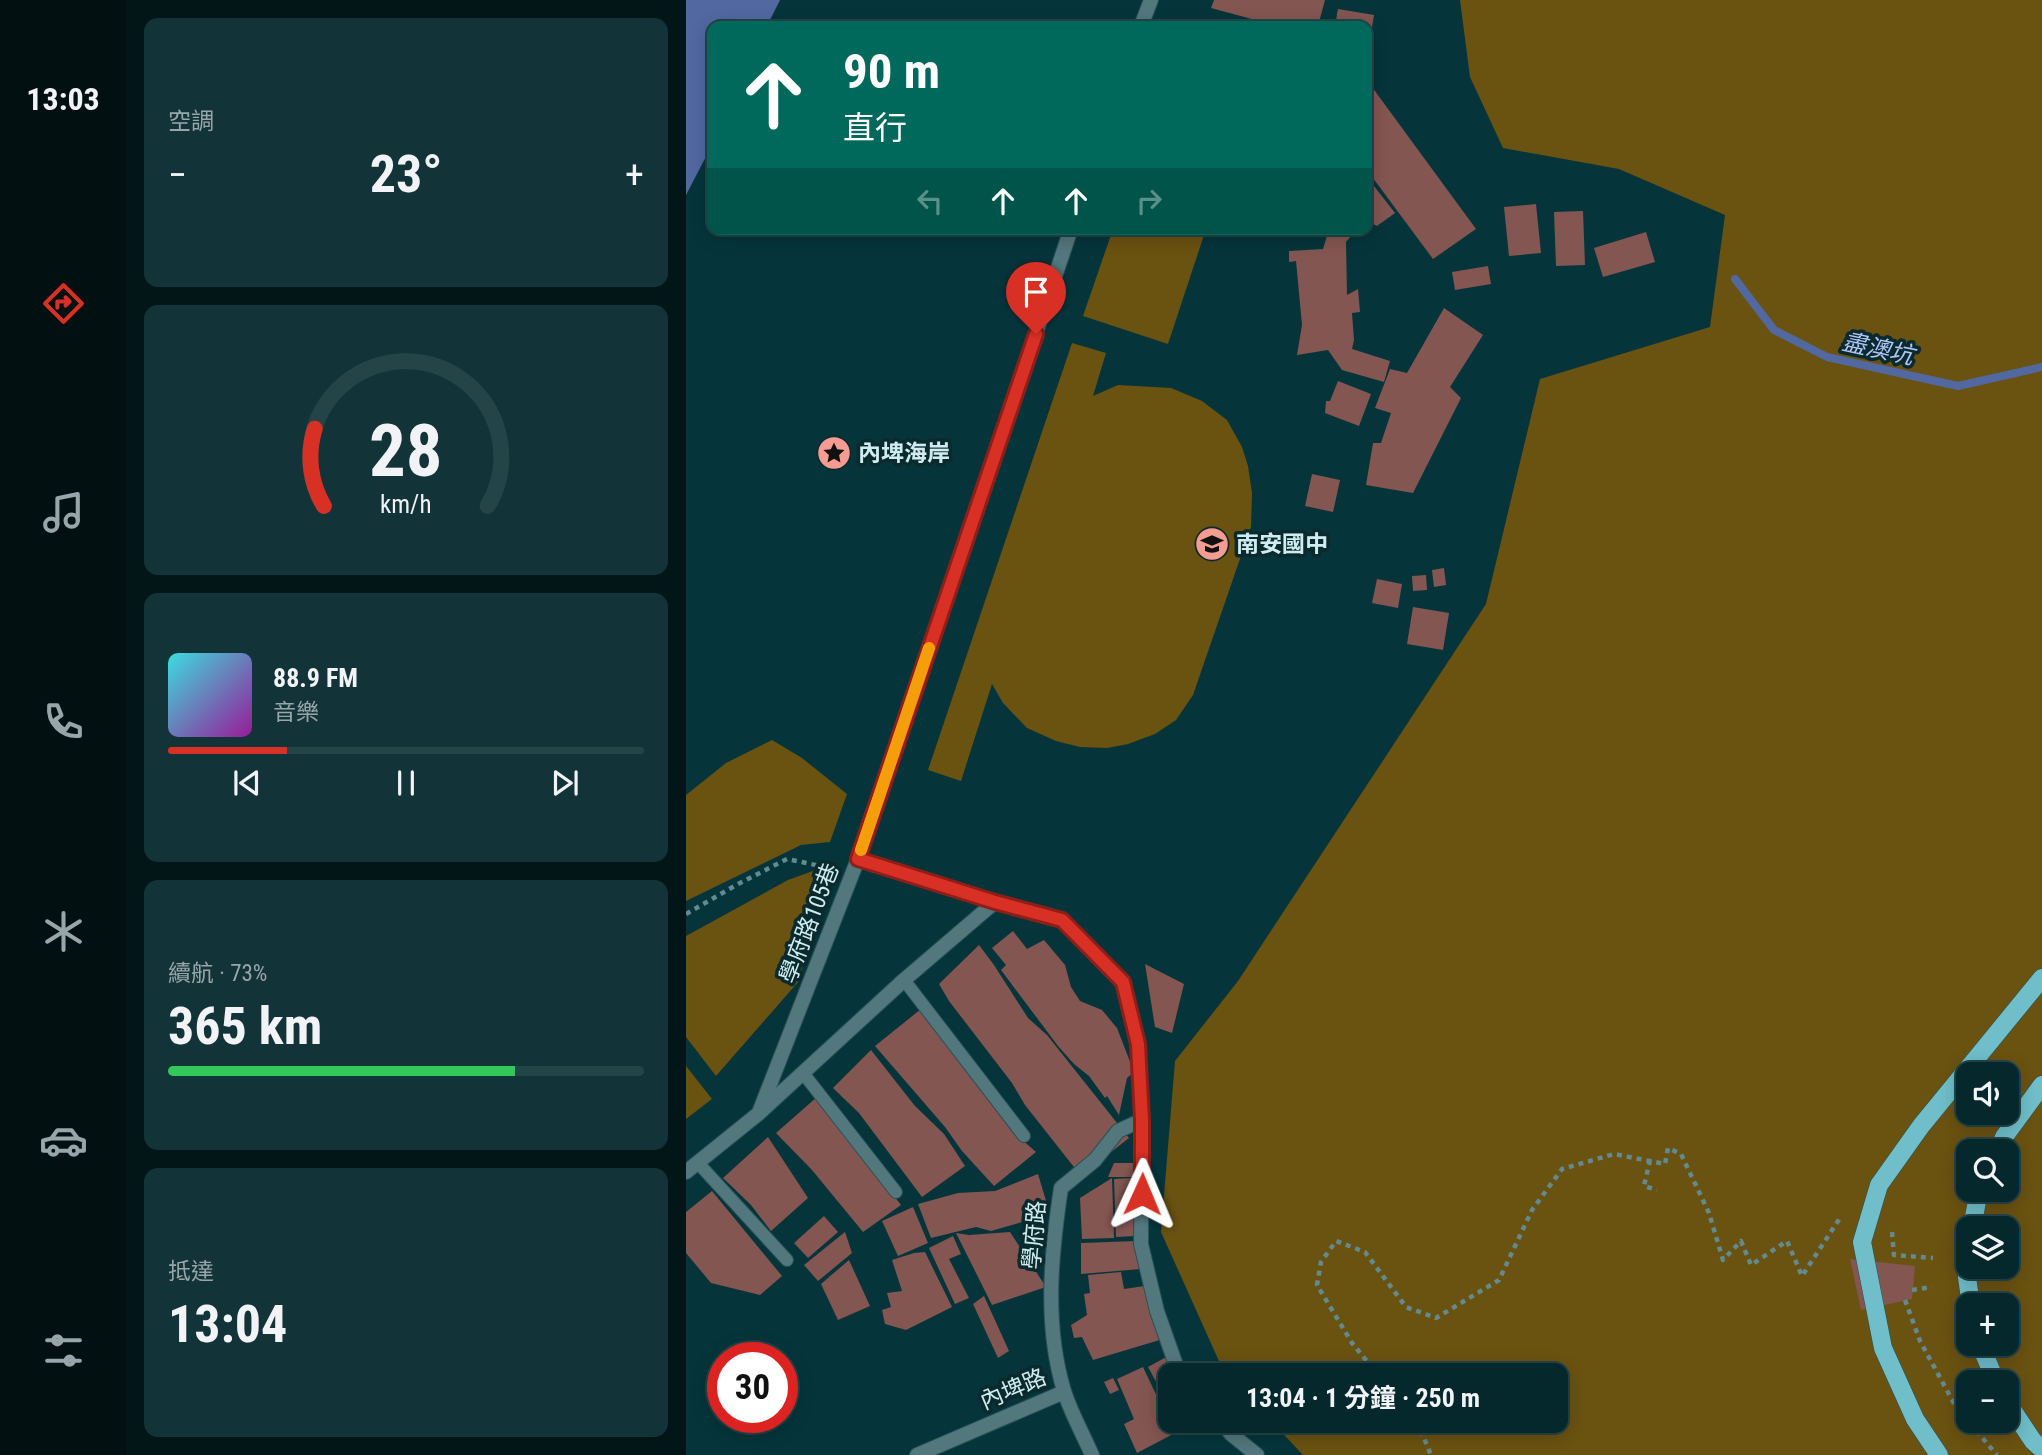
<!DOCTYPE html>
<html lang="zh-TW">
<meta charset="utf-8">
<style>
body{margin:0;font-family:"Roboto Condensed","Noto Sans TC",sans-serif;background:#123438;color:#f1f3f6;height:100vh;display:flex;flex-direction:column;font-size:26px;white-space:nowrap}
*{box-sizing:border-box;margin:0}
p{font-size:23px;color:#97a6a9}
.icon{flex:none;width:38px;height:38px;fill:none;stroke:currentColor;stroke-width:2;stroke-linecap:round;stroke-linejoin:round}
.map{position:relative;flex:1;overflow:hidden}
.details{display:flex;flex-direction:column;gap:18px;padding:18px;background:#021618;width:560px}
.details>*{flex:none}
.banner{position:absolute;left:21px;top:21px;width:665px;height:214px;border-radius:14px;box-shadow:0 4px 18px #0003,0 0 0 2px #254448;background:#00695c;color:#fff;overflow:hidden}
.controls{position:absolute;left:1270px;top:1062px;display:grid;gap:14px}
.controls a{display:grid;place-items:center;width:63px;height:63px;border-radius:14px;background:#04282c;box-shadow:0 4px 18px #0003,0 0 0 2px #254448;font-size:35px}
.speed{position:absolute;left:21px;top:1342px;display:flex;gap:14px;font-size:35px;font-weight:700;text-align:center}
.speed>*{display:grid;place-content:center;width:91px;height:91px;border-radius:50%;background:#04282c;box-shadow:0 4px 18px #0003,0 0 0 2px #254448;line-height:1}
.speed .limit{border:10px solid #d22;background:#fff;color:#111}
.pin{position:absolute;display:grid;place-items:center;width:60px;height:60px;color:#fff;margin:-72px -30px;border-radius:50% 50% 50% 0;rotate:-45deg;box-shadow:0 0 7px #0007}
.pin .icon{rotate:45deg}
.me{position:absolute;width:77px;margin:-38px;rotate:1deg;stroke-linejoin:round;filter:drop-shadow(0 0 5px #0008)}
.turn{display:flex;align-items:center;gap:24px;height:147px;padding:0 21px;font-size:32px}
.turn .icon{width:91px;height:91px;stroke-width:2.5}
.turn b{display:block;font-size:49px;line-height:60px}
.lanes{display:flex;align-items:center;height:66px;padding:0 21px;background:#0003;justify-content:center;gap:35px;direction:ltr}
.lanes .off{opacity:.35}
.big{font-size:52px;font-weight:700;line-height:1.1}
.details .widget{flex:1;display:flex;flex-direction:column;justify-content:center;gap:10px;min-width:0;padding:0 24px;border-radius:14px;background:#123438}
.details .dial{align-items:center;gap:0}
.dial svg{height:182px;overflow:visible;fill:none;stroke:#254448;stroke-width:7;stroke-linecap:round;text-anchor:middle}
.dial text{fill:#f1f3f6;stroke:none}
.song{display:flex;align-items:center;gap:21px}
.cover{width:84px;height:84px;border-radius:10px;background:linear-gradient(135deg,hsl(180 70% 55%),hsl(300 70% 35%))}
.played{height:7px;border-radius:4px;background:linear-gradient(90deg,#d93025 25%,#254448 25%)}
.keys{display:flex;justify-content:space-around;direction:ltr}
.heat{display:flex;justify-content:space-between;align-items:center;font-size:38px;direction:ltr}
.charge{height:10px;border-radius:5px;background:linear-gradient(90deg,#34c759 73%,#254448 0)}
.trip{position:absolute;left:472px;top:1363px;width:410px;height:70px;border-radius:14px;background:#04282c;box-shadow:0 4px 18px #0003,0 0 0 2px #254448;font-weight:700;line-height:70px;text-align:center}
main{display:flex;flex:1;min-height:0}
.tabs{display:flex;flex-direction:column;width:126px;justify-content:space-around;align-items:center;background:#021012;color:#97a6a9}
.tabs .icon{width:49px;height:49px}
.tabs .current{color:#d93025}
.tabs b{font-size:32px;color:#f1f3f6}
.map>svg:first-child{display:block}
.green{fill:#6a5211;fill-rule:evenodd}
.water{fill:#5268a1}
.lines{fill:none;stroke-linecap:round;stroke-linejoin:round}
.stream{stroke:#5268a1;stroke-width:8}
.building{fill:#835651}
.service-casing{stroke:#255258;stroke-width:14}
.minor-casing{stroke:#255258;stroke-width:16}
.primary-casing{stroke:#255258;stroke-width:19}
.path{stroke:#638a8f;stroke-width:4.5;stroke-dasharray:5 5;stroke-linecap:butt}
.service{stroke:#52777c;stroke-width:12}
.minor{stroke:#52777c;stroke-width:14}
.primary{stroke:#6fbec9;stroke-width:18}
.route-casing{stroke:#8d1f18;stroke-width:18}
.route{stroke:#d93025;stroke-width:12}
.slow{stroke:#f59e0b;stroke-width:12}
.labels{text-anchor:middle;stroke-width:7;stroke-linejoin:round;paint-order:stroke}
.poi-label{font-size:23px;font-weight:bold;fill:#d0ecf0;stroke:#0b2a2e;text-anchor:start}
.street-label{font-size:23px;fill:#d0ecf0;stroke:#0b2a2e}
.water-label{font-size:24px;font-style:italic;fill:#b2c6f9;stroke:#0b2a2e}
</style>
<main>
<nav class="tabs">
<b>13:03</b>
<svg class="icon current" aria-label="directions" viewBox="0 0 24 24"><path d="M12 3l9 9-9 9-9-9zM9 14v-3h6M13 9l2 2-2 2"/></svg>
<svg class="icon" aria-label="music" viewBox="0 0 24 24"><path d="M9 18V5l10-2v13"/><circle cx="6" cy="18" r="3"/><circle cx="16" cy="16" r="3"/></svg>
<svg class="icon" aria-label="phone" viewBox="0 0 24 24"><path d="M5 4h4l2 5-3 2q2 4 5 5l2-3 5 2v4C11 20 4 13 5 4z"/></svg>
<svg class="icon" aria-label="climate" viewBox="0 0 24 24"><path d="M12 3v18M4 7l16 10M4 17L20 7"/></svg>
<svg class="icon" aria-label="car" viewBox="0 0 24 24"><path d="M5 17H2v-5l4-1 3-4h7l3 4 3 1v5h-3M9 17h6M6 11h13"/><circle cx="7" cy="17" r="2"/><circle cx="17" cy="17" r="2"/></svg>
<svg class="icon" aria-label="filters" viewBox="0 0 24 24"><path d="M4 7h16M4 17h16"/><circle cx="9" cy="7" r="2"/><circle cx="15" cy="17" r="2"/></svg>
</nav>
<section class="details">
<div class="widget"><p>空調</p>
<div class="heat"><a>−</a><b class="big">23°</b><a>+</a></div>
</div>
<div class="widget dial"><svg viewBox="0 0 100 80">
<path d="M14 69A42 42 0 1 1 86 69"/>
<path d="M14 69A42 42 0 0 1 10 35" stroke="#d93025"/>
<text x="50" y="56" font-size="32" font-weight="700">28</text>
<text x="50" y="72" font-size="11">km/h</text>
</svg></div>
<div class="widget">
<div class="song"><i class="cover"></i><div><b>88.9 FM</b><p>音樂</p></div></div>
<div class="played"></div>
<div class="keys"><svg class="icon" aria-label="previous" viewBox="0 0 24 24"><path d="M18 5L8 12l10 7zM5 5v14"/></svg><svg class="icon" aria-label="pause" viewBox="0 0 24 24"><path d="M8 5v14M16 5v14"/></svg><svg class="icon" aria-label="next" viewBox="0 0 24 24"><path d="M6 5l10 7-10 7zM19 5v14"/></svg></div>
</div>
<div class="widget"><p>續航 · 73%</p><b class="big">365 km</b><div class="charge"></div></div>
<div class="widget"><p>抵達</p><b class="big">13:04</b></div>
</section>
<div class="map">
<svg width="1356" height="1455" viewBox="0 0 1356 1455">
<rect width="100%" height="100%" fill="#05353b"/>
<g class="green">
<path d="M774 0H1356V1455H617L585 1421H870V1376L542 1375 537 1370 475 1232 489 1061 552 981 800 604 854 379 1024 327 1039 215 933 169 817 148 784 77ZM1283 1074H1321V1113H1283ZM1283 1152H1321V1190H1283ZM1283 1228H1321V1267H1283ZM1283 1306H1321V1344H1283ZM1283 1382H1321V1421H1283Z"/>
<polygon points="427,229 520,229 482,344 397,316"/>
<polygon points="386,343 420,353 407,396 432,385 485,388 516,401 541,420 556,447 562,466 566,493 565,527 507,695 490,720 469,734 442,744 421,748 394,747 370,741 341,728 317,703 306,684 275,781 242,770"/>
<polygon points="86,740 116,758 161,794 144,842 115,845 0,901 0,795 40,763"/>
<polygon points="138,867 113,981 30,1076 0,1037 0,936 102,880"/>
<polygon points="0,1066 26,1099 0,1119"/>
</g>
<polygon class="water" points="0,0 94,0 81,26 26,26 26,145 0,195"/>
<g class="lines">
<polyline class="stream" points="1049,279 1088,330 1141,357 1272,386 1356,367"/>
</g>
<g class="building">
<polygon points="528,0 639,0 632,26 592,26 525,8"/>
<polygon points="652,9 688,15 684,39 681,38 681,26 649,26"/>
<polygon points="686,87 790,229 747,259 681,170 681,90"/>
<polygon points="688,186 709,213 691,226 681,221 681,191"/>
<polygon points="850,204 855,253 823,256 818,207"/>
<polygon points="897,211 899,265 870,266 868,212"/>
<polygon points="643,229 671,229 660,242 661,295 672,289 674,312 666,313 668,340 666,349 704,361 698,382 656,370 642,350 611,355 616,325 610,261 603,262 603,251 637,249"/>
<polygon points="960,232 969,262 917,277 908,248"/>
<polygon points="802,266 805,284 769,290 766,272"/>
<polygon points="758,308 797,335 764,387 775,398 727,493 680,485 687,443 695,443 705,413 689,408 704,369 721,373"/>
<polygon points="652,381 685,394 673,426 639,413 640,401 644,401"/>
<polygon points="626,474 654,480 647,512 619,506"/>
<polygon points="758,568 760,585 748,587 746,570"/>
<polygon points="740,575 741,590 727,591 726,576"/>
<polygon points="691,579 716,584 712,608 686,603"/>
<polygon points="727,607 763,613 757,650 721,644"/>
<polygon points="327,931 341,949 358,940 379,965 385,987 394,1001 416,1010 431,1028 448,1072 441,1078 433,1115 421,1096 419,1098 403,1076 388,1064 372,1046 315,970 320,965 306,948"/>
<polygon points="293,945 308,965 342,1018 361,1035 443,1138 395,1176 339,1105 326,1083 263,1001 253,984"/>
<polygon points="459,964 498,984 486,1033 469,1027"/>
<polygon points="235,1009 333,1137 350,1152 308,1186 276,1151 259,1127 189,1046"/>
<polygon points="185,1050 229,1106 258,1134 279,1166 236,1197 173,1113 147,1088"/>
<polygon points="131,1097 215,1205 177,1232 126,1170 90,1133"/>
<polygon points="82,1137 122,1198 85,1231 65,1205 37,1178"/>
<polygon points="428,1163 448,1163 448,1177 422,1177"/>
<polygon points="352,1174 364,1214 305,1231 290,1227 245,1238 232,1204 272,1193 309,1191"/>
<polygon points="426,1178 428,1238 396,1239 394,1198"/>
<polygon points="447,1178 450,1236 430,1237 428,1179"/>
<polygon points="26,1191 96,1276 74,1295 25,1283 0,1253 0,1212"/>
<polygon points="227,1207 242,1243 212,1256 196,1221"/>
<polygon points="138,1216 152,1232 122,1258 108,1243"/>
<polygon points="159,1232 166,1253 132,1281 118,1265"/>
<polygon points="324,1232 360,1287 306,1305 270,1233 283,1235"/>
<polygon points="267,1236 275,1254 263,1259 283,1298 269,1304 243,1248"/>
<polygon points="451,1241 455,1269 395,1274 395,1243"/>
<polygon points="239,1252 266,1307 220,1330 199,1324 196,1310 205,1307 201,1293 216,1291 206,1260 228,1253"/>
<polygon points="1164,1259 1229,1266 1226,1299 1175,1310"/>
<polygon points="163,1260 184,1306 152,1320 135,1284"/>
<polygon points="435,1272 438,1289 465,1285 477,1339 407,1360 396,1337 388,1338 385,1325 401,1315 398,1294 404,1293 402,1275"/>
<polygon points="298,1296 323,1351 312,1358 287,1304"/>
<polygon points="482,1356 493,1376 485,1376 485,1383 474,1389 462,1367"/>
<polygon points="457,1367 476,1407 485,1402 485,1421 512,1421 451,1453 438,1424 448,1419 431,1379"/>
<polygon points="427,1378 433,1390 424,1394 418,1382"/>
</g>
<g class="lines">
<g class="service-casing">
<g id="service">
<polyline points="218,980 338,1136"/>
<polyline points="117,1073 210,1192"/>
<polyline points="12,1163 101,1260"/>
</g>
</g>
<g class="minor-casing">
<g id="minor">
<polyline points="455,26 465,0"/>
<polyline points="172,859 309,902"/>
<polyline points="74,1110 172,859 385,229"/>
<polyline points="0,1172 72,1114 218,980 309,902 376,920 437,983 452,1044 456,1120 455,1244 471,1311 490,1365 499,1376"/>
<polyline points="535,1421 545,1434 571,1455"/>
<polyline points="231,1455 378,1392"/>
<path d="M406 1455C397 1434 385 1413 378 1391 358 1324 365 1255 375 1188L409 1160 432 1131 456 1120"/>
</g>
</g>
<g class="primary-casing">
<g id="primary">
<polyline points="1312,1152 1318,1137 1356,1085"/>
<polyline points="1286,1228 1291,1201 1296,1190"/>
<polyline points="1283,1242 1281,1277 1285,1306"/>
<polyline points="1294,1344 1310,1382"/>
<polyline points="1321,1402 1347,1441 1356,1449"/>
<polyline points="1253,1455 1229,1419 1197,1348 1176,1242 1193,1185 1235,1126 1356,978"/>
</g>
</g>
<g class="path">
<polyline points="0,914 52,884 101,859 149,869"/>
<polyline points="964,1160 958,1186 971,1190"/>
<polyline points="1206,1232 1208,1255 1247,1258"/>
<polyline points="1226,1290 1246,1287"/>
<polyline points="1219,1300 1234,1341 1270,1407 1311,1455"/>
<polyline points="693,1376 666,1343 631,1285 635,1262 650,1241 679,1252 720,1307 750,1318 813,1280 846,1210 876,1169 928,1154 979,1164 982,1148 995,1154 1023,1213 1037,1260 1055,1241 1065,1265 1101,1241 1116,1276 1154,1218"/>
<polyline points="731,1421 745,1455"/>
</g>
<use href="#service" class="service"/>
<use href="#minor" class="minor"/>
<use href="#primary" class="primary"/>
</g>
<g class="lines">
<g class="route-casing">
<polyline id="route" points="350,334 172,859 309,902 376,920 437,982 452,1044 456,1120 456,1194"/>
</g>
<use href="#route" class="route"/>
<polyline class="slow" points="175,850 243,648"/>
</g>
<defs>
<g id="sight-disc" transform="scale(1.75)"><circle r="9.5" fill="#f59c92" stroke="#0b2a2e"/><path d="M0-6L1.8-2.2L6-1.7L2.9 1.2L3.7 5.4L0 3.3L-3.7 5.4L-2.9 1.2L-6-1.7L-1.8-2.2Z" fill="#111"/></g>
<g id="school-disc" transform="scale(1.75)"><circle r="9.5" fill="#f59c92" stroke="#0b2a2e"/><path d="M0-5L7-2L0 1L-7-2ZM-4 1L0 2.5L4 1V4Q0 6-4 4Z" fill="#111"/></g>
</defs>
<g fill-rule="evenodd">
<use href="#sight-disc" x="148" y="453"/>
<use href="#school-disc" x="526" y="544"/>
</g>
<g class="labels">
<g class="poi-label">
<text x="172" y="461">內埤海岸</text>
<text x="550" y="552">南安國中</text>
</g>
<g class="street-label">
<text transform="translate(123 923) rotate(-69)" y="8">學府路105巷</text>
<text transform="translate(348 1235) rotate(-85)" y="8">學府路</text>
<text transform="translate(327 1389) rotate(-23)" y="8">內埤路</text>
</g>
<g class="water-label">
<text transform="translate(1192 349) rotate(12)" y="8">盡澳坑</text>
</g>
</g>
</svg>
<div class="controls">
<a><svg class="icon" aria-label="sound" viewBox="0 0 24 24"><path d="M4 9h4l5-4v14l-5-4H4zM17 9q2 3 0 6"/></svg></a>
<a><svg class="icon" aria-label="search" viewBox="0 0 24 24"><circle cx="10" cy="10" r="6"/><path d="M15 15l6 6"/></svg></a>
<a><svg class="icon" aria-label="layers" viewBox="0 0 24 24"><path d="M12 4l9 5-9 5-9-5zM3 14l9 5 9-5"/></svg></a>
<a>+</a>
<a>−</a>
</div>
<div class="speed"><div class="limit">30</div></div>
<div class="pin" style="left:350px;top:334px;background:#d93025"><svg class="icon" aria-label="arrive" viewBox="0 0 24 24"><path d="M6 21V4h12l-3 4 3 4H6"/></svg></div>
<svg class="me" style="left:456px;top:1194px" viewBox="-20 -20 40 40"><path d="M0-17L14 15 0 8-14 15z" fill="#d93025" stroke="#fff" stroke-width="4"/></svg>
<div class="trip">13:04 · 1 分鐘 · 250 m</div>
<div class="banner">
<div class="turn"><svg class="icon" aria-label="ahead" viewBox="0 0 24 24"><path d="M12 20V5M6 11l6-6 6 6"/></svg><div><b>90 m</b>直行</div></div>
<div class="lanes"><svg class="icon off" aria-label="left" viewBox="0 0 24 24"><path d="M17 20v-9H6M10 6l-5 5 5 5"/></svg><svg class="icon" aria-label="ahead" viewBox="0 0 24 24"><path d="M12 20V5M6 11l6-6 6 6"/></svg><svg class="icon" aria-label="ahead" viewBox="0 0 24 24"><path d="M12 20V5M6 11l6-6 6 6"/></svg><svg class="icon off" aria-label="right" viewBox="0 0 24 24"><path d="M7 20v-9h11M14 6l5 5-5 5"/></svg></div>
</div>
</div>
</main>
